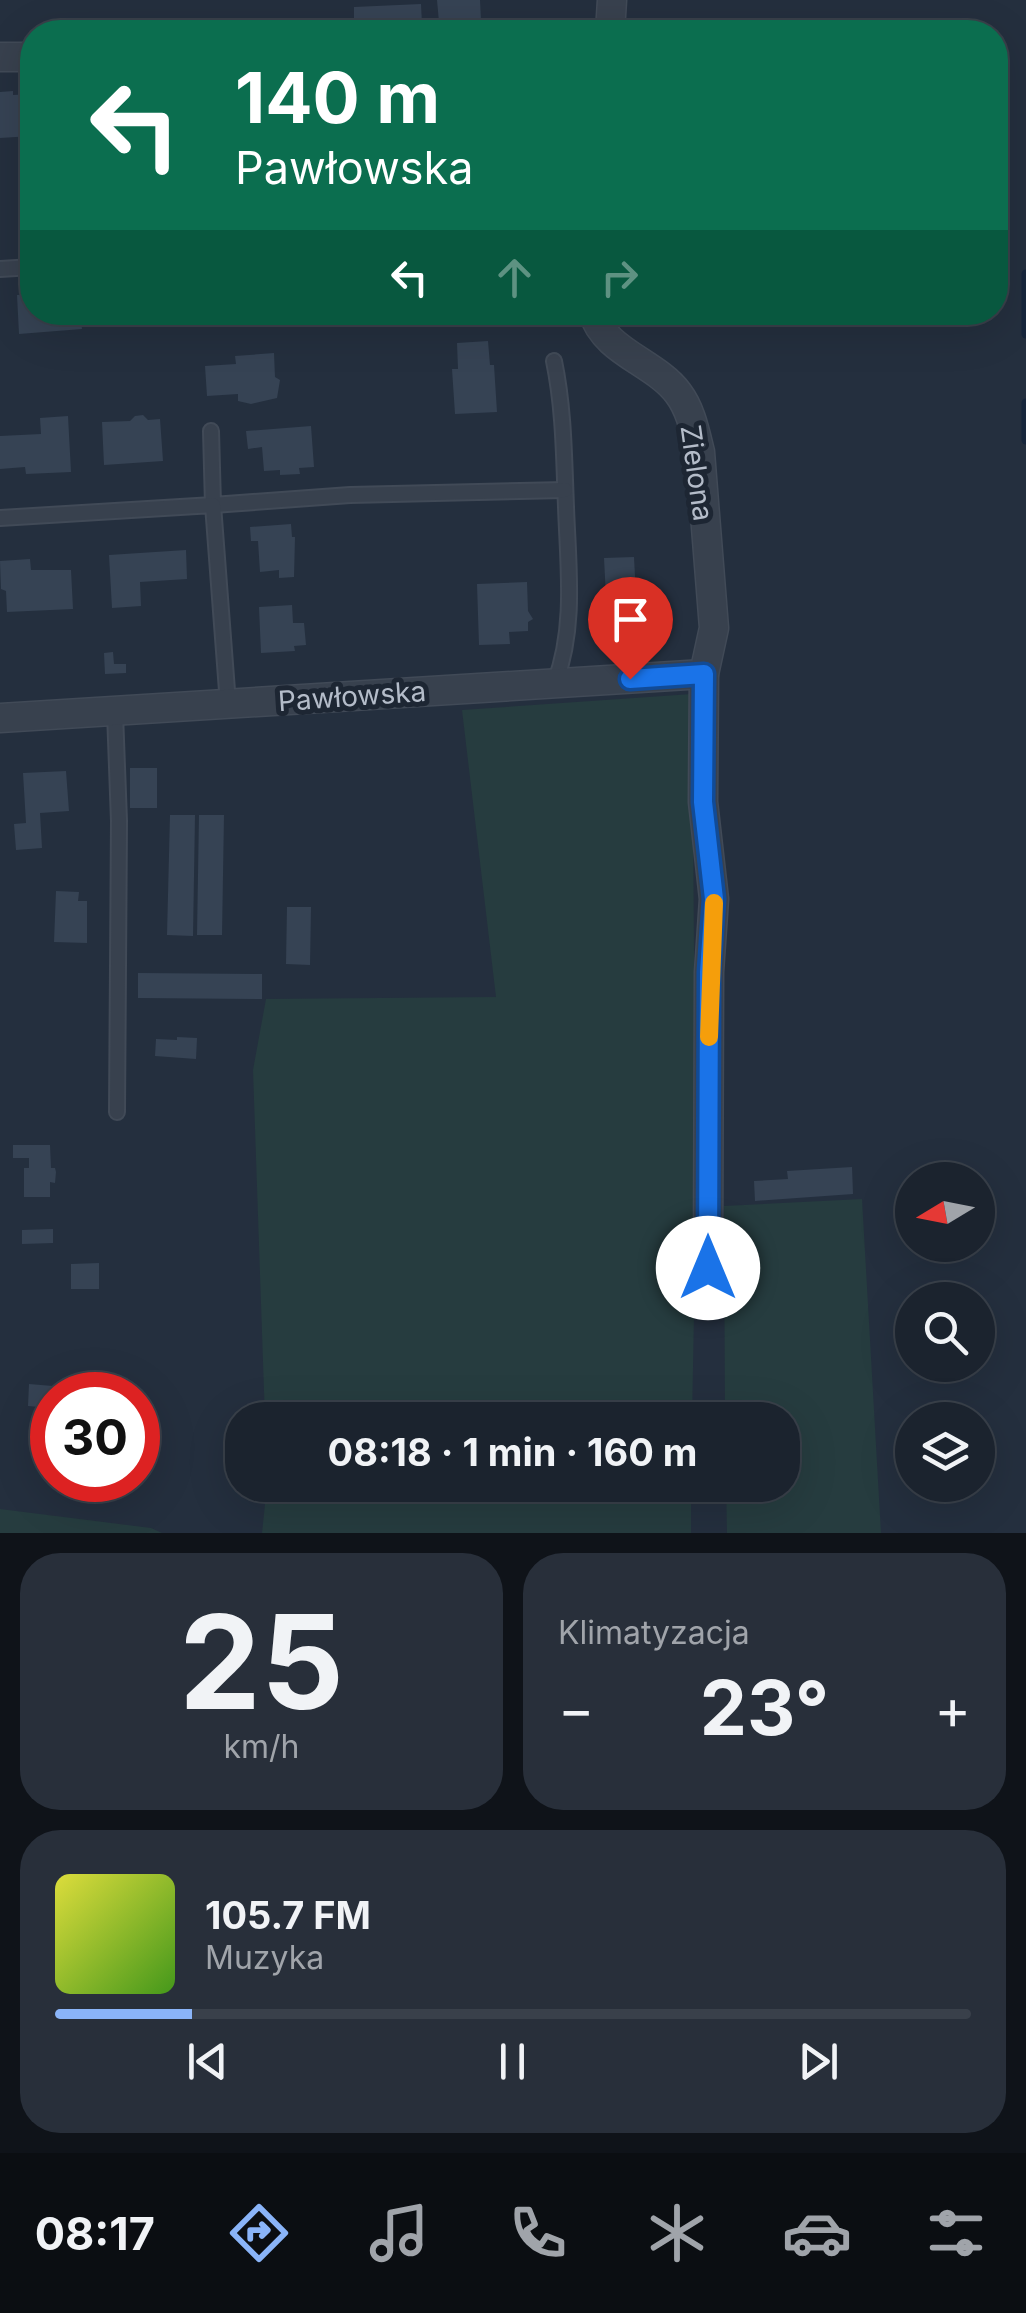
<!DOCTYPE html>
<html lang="pl">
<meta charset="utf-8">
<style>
body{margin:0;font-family:Inter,sans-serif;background:#282f3a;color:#f1f3f6;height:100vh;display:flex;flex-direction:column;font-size:38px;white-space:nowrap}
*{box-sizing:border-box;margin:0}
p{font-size:32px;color:#a0a4aa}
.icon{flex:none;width:55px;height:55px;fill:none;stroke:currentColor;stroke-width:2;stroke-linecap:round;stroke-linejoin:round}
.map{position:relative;height:1533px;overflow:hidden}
.panel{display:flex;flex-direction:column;gap:20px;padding:20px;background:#0f1319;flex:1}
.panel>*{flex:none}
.guide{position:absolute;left:20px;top:20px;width:988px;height:305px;border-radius:40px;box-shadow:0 10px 40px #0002,0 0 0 2px #39404a;background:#0b6e4f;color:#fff;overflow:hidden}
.needle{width:65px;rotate:260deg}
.controls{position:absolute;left:895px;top:1162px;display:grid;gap:20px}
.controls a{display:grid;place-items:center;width:100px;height:100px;border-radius:50%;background:#1b232e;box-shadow:0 10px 40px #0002,0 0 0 2px #39404a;font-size:50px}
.speed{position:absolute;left:30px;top:1372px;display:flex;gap:20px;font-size:50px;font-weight:700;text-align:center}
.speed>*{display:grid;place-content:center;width:130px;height:130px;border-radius:50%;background:#1b232e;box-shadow:0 10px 40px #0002,0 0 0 2px #39404a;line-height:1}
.speed .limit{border:15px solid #d22;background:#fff;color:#111}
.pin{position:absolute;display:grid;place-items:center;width:85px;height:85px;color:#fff;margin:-102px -42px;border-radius:50% 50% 50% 0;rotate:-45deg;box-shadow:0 0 10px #0007}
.pin .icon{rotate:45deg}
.me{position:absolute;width:110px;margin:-55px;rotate:0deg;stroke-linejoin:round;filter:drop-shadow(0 0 8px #0008)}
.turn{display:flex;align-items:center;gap:35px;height:210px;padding:0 50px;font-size:45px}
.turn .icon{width:130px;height:130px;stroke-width:2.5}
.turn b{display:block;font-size:70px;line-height:85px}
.lanes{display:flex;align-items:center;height:95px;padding:0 50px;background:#0003;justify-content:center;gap:50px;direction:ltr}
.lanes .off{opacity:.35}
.big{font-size:75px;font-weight:700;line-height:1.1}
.panel .tile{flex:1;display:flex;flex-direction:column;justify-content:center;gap:15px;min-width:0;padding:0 35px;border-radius:40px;background:#282f3a}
.panel .dial{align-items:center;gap:0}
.dial b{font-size:130px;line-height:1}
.song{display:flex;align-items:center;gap:30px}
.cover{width:120px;height:120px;border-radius:15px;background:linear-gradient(135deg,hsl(60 70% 55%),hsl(100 70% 35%))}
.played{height:10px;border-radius:5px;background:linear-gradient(90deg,#8ab4f8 15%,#39404a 15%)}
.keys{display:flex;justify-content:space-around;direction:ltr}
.heat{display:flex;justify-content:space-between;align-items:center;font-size:55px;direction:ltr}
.panel .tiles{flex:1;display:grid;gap:20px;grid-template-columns:1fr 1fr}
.tile:last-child{grid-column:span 2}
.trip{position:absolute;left:225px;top:1402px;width:575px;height:100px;border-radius:40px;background:#1b232e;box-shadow:0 10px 40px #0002,0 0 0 2px #39404a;font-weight:700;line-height:100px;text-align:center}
.tab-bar{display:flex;height:160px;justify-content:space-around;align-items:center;background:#0b0e12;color:#a0a4aa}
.tab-bar .icon{width:70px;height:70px}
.tab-bar .on{color:#8ab4f8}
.tab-bar b{font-size:45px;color:#f1f3f6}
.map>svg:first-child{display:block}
.green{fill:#263c3f}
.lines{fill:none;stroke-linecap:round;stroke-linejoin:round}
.stream{stroke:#17263c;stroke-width:9}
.building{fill:#364354}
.service-casing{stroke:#414a57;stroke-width:18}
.minor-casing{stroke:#414a57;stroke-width:31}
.service{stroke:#38414e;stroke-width:14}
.minor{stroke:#38414e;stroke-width:28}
.route-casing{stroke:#114b97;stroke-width:25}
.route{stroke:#1a73e8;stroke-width:18}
.slow{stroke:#f59e0b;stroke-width:18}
.labels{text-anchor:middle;stroke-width:10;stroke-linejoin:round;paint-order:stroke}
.street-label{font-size:28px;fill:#b4bcc9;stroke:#1d2633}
</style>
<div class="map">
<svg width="1026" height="1533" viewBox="0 0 1026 1533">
<rect width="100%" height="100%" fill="#242f3e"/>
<g class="green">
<polygon points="692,694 696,1209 692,1420 265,1420 253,1070 266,999 496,997 462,710"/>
<polygon points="862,1199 881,1533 727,1533 726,1485 782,1485 782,1420 725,1420 724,1206"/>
<polygon points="267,1485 691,1485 691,1533 262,1533"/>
<polygon points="0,1509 151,1528 162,1533 0,1533"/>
</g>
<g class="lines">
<g class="stream">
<polyline points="1026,274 1026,334"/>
<polyline points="1026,403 1026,440"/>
</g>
</g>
<g class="building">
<polygon points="437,0 480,0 481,20 439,22"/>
<polygon points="421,4 422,24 354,27 354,7"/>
<polygon points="13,91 13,95 32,94 32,136 0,138 0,92"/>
<polygon points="32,294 32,312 80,312 82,329 19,334 17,295"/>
<polygon points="488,341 490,365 494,365 497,412 455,414 452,369 458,369 457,343"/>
<polygon points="274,353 275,377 280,380 277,398 251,404 238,401 238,394 207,396 205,366 236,364 235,356"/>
<polygon points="143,415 148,420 160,419 163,461 104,465 102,422 130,421 135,416"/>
<polygon points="68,416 71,472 26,474 25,467 0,469 0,436 41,434 40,418"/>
<polygon points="311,426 314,467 299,468 300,474 280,475 280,470 264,471 262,447 248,449 246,431"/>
<polygon points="291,524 292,537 295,537 294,577 279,578 279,570 260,572 258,541 251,541 250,527"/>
<polygon points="186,550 187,579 140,582 141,606 112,608 109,555"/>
<polygon points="634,557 638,634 608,636 604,558"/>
<polygon points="30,559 31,570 71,570 73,609 7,612 6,591 1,589 0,561"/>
<polygon points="527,582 528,611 533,619 528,622 528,631 509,632 510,644 479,645 477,584"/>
<polygon points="292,605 293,623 304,623 306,645 294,646 295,651 261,653 259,607"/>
<polygon points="113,652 114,664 126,664 126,673 105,674 104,653"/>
<rect x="130" y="768" width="27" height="40"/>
<polygon points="66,771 69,811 40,813 42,848 16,850 14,824 26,823 23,773"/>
<polygon points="170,815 195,815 193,936 167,935"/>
<polygon points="199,815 224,815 222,935 197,935"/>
<polygon points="56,891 79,892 78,901 87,901 87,943 54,942"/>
<polygon points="287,907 311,907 310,965 286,964"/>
<polygon points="138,973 262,974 262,999 138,998"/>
<polygon points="177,1037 197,1038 196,1059 155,1056 156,1039 177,1040"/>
<polygon points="13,1145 50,1145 51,1168 55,1168 56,1172 55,1183 50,1182 50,1197 24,1197 24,1168 29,1168 29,1158 13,1158"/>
<polygon points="852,1167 853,1194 755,1201 754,1181 788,1179 787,1171"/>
<polygon points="53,1229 53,1243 22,1244 22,1230"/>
<polygon points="99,1263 99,1289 71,1289 71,1264"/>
<polygon points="29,1384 53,1386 51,1408 28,1406"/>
</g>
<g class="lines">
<g class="service-casing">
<g id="service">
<polyline points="0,269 32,267"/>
<path d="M554 361C564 409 564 459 566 507 568 566 576 627 555 683"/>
<polyline points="211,431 213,505 350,495 565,490"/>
<polyline points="0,518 213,505 228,704"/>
<polyline points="115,713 119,821 117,1112"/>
</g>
</g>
<g class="minor-casing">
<g id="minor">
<polyline points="610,32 612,0"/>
<polyline points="0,57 32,57"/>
<path d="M593 312C604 352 655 362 678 393 691 410 695 432 700 452L714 628 704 674 703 802 714 899 709 972 708 1268"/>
<polyline points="0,718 704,674"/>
</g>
</g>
<use href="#service" class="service"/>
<use href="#minor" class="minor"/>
</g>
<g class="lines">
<g class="route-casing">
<polyline id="route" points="630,679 704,674 703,802 714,899 709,972 708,1268"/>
</g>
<use href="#route" class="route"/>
<polyline class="slow" points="709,1037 714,903"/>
</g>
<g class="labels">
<g class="street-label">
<text transform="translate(697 473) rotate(82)" y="10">Zielona</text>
<text transform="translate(352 696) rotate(-4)" y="10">Pawłowska</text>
</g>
</g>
</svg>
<div class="controls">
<a><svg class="needle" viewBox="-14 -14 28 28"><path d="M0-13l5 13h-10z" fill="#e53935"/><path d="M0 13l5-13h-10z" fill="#a0a4aa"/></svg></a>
<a><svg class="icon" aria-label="search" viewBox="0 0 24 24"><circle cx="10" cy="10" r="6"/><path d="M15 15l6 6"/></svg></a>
<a><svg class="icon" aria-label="layers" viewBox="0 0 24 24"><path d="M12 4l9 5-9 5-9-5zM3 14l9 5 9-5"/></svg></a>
</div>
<div class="speed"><div class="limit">30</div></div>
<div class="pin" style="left:630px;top:679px;background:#d93025"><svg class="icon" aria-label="arrive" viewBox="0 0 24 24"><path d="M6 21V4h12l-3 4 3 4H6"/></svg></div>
<svg class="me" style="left:708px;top:1268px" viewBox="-20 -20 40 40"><circle r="19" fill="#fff"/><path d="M0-13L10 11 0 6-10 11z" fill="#1a73e8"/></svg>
<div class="trip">08:18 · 1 min · 160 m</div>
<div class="guide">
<div class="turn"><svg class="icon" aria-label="left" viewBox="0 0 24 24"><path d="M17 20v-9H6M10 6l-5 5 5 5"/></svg><div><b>140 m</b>Pawłowska</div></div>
<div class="lanes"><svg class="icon" aria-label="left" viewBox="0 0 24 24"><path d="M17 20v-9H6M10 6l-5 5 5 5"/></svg><svg class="icon off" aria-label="ahead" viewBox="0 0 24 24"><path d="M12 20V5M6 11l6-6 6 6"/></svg><svg class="icon off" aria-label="right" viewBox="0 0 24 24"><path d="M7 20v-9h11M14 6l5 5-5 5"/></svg></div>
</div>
</div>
<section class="panel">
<div class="tiles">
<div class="tile dial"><b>25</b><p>km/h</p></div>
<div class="tile"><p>Klimatyzacja</p>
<div class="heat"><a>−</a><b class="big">23°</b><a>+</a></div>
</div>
<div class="tile">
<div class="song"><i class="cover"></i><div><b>105.7 FM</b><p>Muzyka</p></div></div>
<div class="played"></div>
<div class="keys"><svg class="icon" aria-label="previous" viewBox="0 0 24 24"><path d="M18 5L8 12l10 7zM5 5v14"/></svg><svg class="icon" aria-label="pause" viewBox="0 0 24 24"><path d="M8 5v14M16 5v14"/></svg><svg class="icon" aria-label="next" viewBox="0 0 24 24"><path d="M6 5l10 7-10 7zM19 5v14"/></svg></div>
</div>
</div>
</section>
<nav class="tab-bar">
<b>08:17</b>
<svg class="icon on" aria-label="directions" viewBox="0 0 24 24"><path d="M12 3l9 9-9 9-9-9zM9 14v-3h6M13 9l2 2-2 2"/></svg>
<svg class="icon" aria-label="music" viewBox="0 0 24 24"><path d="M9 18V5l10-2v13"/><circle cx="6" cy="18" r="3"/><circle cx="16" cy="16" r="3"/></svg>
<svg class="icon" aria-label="phone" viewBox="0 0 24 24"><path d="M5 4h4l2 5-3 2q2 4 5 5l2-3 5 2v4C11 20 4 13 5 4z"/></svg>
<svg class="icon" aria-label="climate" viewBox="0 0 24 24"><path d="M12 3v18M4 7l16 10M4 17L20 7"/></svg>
<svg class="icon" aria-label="car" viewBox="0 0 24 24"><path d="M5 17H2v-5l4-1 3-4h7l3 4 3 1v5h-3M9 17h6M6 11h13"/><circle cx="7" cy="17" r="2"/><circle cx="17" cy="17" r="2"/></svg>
<svg class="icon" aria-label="filters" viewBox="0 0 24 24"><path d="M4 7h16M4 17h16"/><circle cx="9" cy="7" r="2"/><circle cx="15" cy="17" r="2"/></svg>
</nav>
